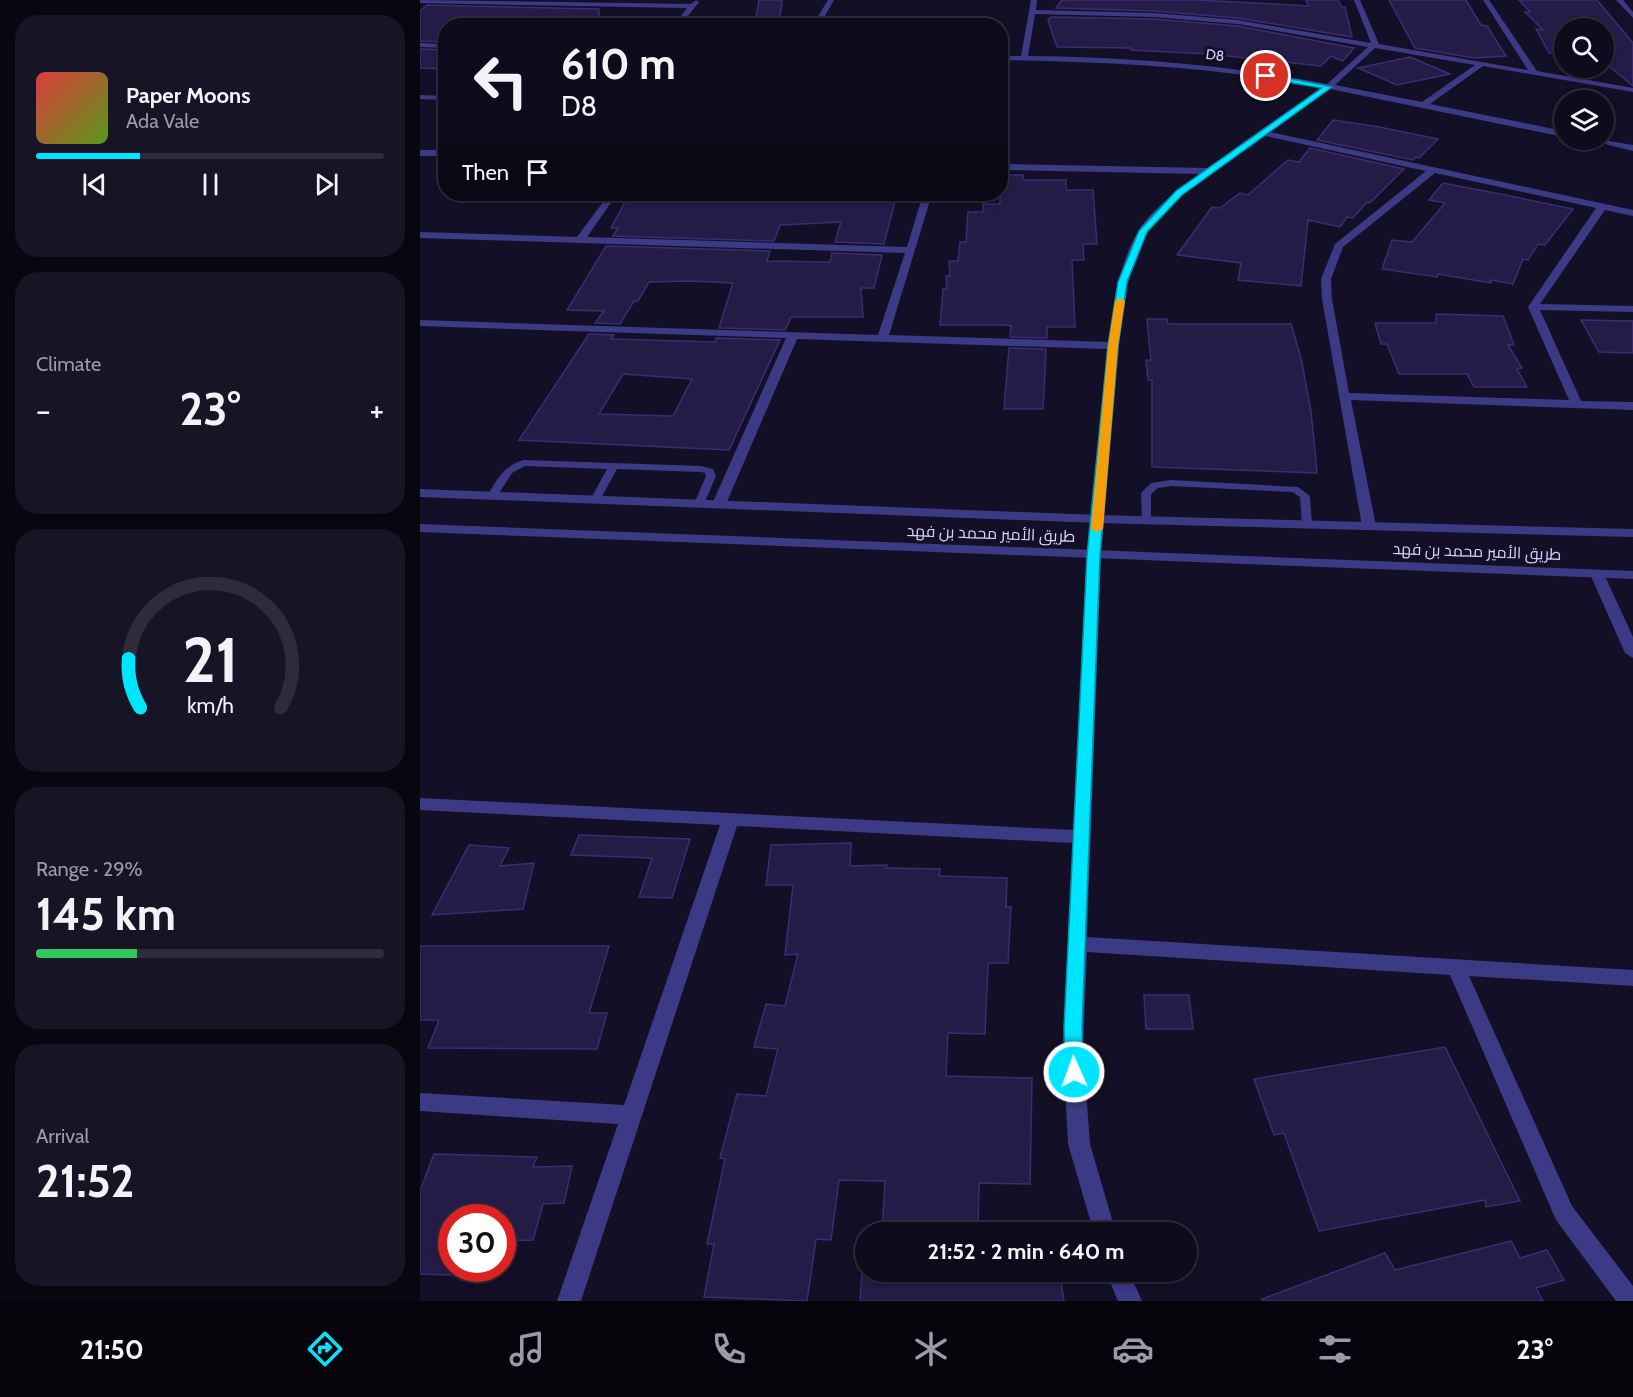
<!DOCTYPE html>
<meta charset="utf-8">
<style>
body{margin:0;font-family:Cabin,Cairo,sans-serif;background:#171425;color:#f1f3f6;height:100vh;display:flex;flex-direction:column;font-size:22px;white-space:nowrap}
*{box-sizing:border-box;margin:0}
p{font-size:20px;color:#9b9ba3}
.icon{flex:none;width:33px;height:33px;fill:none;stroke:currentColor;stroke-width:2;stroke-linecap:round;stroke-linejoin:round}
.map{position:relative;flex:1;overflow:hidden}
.sheet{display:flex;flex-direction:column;gap:15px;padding:15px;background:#08060f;width:420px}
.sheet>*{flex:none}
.top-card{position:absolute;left:18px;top:18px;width:570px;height:183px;border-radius:24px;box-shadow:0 3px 9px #0003,0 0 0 2px #2e2b3b;background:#0e0b1c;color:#f1f3f6;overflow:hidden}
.tools{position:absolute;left:1134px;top:18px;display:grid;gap:12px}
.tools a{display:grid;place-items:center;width:60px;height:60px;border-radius:50%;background:#0e0b1c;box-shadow:0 3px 9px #0003,0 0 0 2px #2e2b3b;font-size:30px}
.speed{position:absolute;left:18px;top:1204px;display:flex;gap:12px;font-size:30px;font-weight:700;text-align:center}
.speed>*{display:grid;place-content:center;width:78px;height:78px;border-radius:50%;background:#0e0b1c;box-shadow:0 3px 9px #0003,0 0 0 2px #2e2b3b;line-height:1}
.speed .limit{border:9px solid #d22;background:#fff;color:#111}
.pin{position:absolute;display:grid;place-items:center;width:51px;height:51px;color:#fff;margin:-26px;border:3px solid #fff;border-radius:50%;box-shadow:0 2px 6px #0007}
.me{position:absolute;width:66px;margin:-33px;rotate:358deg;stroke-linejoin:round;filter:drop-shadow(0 0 4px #0008)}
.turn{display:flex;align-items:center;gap:21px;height:126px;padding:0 24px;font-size:27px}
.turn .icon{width:78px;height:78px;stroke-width:2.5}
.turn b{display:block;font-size:42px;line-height:51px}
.then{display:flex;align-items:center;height:57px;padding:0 24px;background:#0003;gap:12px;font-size:22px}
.big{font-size:45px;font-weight:700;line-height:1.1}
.sheet .tile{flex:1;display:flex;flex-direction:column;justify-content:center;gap:9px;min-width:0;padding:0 21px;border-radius:24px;background:#171425}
.sheet .dial{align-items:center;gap:0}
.dial svg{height:156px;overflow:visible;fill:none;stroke:#2e2b3b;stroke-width:7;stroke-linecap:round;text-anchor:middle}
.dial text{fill:#f1f3f6;stroke:none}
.song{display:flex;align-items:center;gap:18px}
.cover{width:72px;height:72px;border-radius:9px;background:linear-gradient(135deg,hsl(0 70% 55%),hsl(90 70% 35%))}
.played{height:6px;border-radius:3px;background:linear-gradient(90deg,#00e5ff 30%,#2e2b3b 30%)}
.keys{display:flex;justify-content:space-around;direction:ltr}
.heat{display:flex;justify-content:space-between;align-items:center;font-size:33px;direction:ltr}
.charge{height:9px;border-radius:4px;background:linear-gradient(90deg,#34c759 29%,#2e2b3b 0)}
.trip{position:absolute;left:435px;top:1222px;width:342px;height:60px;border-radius:30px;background:#0e0b1c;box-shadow:0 3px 9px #0003,0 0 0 2px #2e2b3b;font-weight:700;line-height:60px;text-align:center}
.dock{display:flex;height:96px;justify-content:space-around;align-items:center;background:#06040b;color:#9b9ba3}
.dock .icon{width:42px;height:42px}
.dock .on{color:#00e5ff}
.dock b{font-size:27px;color:#f1f3f6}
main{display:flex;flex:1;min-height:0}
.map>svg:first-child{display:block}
.building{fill:#241b47;stroke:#3b2d73;stroke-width:1.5;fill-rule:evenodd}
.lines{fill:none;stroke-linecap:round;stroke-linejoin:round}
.service{fill:#3d3a85;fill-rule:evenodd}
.minor{fill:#3d3a85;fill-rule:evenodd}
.tertiary{fill:#3d3a85;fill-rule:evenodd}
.route{fill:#00e5ff;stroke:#0095a6;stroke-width:1.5}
.slow{fill:#f59e0b}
.labels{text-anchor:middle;stroke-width:6;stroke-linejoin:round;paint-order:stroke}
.far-street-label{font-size:14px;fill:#d9d4ff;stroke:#130f26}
.street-label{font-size:16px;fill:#d9d4ff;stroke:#130f26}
</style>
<main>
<section class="sheet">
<div class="tile">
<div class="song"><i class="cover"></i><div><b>Paper Moons</b><p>Ada Vale</p></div></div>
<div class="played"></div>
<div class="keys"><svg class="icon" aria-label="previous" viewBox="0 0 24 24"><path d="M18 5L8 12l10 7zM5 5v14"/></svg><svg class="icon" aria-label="pause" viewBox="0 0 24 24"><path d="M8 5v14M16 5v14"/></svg><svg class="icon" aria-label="next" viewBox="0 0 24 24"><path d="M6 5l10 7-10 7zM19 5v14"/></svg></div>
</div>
<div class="tile"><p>Climate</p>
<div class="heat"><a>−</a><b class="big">23°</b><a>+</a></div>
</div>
<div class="tile dial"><svg viewBox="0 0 100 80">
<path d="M14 69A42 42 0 1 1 86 69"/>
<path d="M14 69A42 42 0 0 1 8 44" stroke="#00e5ff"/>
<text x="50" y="56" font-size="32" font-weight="700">21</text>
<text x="50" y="72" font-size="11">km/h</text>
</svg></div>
<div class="tile"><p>Range · 29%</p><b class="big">145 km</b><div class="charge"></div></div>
<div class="tile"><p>Arrival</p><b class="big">21:52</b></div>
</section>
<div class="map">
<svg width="1213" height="1301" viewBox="0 0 1213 1301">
<rect width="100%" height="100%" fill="#130f26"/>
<g class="building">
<polygon points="339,0 362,0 359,24 335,24"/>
<polygon points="642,0 779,0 889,6 886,0 918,0 922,7 925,7 932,37 818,18 734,11 636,8"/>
<polygon points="969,0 1046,0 1061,25 1067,26 1086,56 1054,58 995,48"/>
<polygon points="1099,0 1177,0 1213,43 1213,86 1184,62 1184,28 1144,28 1144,52 1129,53 1116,29 1123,30 1105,12 1110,12"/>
<polygon points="7,5 179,9 179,26 26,26 26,42 0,41 0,11"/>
<polygon points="631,17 734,19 818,26 934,48 923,61 911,56 901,66 788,54 711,50 711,48 637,47 628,20"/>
<polygon points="0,49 26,50 26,69 0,68"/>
<polygon points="990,57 1030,74 977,85 938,68"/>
<polygon points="913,120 954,126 1018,139 999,158 996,157 993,160 897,140"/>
<polygon points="890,148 984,169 950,203 947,202 933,218 927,217 920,227 888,220 881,286 818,280 821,263 757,255 792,207 800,208 820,193 828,195 868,160 879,162"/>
<polygon points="580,175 603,175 603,180 646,180 646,190 673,190 677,244 663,244 664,260 652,260 655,327 627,327 627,338 590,337 591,326 585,325 520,325 523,289 527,289 526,276 530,276 529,261 538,261 540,242 546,242 548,212 563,212 563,204 580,204"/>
<polygon points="1023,183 1075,193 1153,209 1125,245 1118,244 1108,260 1103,259 1093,284 1070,280 1071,283 1018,274 1017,277 962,269 972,240 992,242 1025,203 1009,200"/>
<polygon points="364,194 477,194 464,244 415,242 421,222 360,225 354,241 193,236 198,228 191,228 206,200 265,198 359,202"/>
<polygon points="186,246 350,251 347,261 410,262 412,253 462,255 454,288 441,288 443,317 371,317 365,330 299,328 313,283 271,281 229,282 218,301 214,301 200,324 175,323 184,311 147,310"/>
<polygon points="1016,314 1083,316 1094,345 1088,345 1102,368 1097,369 1107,387 1054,387 1047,374 979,374 967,344 961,344 955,323 1016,323"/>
<polygon points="727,319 747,319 748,324 871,324 881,358 891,411 897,473 732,467 732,380 728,380 726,360 731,360"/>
<polygon points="1161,320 1213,321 1213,353 1179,352"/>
<path d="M169 334 194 335 191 339 295 342 296 338 360 340 309 450 99 440ZM203 374 272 379 253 416 179 414Z"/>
<polygon points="589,348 626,349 623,409 584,409"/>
<polygon points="159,835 270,839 252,898 219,897 232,858 151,855"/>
<polygon points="431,843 430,866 467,865 466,868 520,869 519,876 587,878 586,907 591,907 588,963 568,963 565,1034 528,1033 526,1076 612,1078 610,1184 559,1183 558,1233 462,1233 465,1181 419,1180 411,1240 396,1239 387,1301 284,1297 294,1244 287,1244 305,1159 300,1158 317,1094 346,1096 358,1049 334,1047 346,1004 365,1006 378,954 365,955 373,885 346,885 351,845"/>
<polygon points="49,845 89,848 80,866 114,863 103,909 12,915"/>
<polygon points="0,946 189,946 169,1013 187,1013 177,1049 8,1048 19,1020 0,1020"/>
<polygon points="724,995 769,995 773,1029 726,1029"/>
<polygon points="1025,1047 1100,1201 1066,1207 1065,1200 899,1231 864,1133 854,1135 834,1079"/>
<polygon points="14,1154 117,1157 113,1167 152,1166 144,1203 123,1204 113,1240 82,1241 82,1218 32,1218 32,1275 0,1274 0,1191"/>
<polygon points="1091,1241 1100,1258 1127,1250 1144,1280 1116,1288 1123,1301 842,1301 842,1299 965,1253 975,1270"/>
<polygon points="442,1272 587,1272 587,1281 640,1275 644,1301 440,1301"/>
</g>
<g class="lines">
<g class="service">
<path d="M104 460 281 466 293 469 296 476 284 504 279 507 274 504 286 476 285 473 281 472 197 469 180 500 175 503 170 500 187 469 105 466 92 473 76 498H68L67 496C77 480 84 465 104 460Z"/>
<polygon points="751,480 878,487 890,496 892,525 887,528 882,525 880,497 872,492 751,486 738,488 731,494 731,520 726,523 722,522 721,493 731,483"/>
</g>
<g class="minor">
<polygon points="0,0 271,4 276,0 279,2 260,26 253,26 267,8 0,3"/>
<polygon points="408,0 414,0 399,26 392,26"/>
<path d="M611 0H617L616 10 734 13 818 20 951 43 934 0H940L959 44 1108 70 1063 0H1069L1117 71 1213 88V92L1063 66 1010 104 1144 131V137L910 89 850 132 1213 210V216L1185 210 1120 304 1213 306V312L1120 310 1161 401 1213 402V410L931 400 956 526 954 529H944L942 526 902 299 901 279 915 244 1006 171 845 136 762 195 727 232 708 282 699 346 681 555 667 937 1213 970V986L1049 976 1152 1206 1213 1286V1301H1196L1136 1220 1030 975 667 952 663 1049 670 1144 696 1233H674L648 1144 643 1049 653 843 317 826 161 1301H137L198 1124 0 1111V1093L204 1105 300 825 0 810V798L654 830 667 555 687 349 377 339 306 504 299 508 292 504 366 338 0 326V320L458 335 485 253 0 238V232L157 237 189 194H197L167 237 487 247 503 194H512L469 335 688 342C694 307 699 261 719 230 732 209 760 188 781 174L580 170V164L788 168 902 87C793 67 691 62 580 60V56H601ZM615 14 734 17 818 24 948 47 907 84C807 65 709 57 608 56ZM955 48 1055 65 1002 102 915 85ZM1015 173 1176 208 1108 307 1149 400 929 393 912 299 911 279 923 247Z"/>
<polygon points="1196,0 1203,0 1213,12 1213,18"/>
<polygon points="0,43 26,44 26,48 0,47"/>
<polygon points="0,95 26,96 26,100 0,99"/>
<polygon points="1169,140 1183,140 1213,145 1213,151"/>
<rect x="0" y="150" width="26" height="6"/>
<polygon points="1177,570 1184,574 1213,637 1213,658 1205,653 1170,574"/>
<polygon points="686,1272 709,1272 722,1301 698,1301"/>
</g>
<g class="tertiary">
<polygon points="0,489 678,515 1213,529 1213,537 678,523 0,497"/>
<polygon points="0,524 1213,571 1213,579 0,532"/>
</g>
</g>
<polygon class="route" points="846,74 912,87 762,195 727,232 707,282 698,346 680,555 662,1028 663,1072 661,1078 654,1080 648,1078 645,1072 644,1028 667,555 688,346 698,282 719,231 756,191 902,88 843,78"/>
<polygon class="slow" points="700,298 705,301 698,346 683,529 677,532 671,529 688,346 695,301"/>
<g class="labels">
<g class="far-street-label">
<text transform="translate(795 55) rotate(7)" y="5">D8</text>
</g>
<g class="street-label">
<text transform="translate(571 533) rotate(2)" y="6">طريق الأمير محمد بن فهد</text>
<text transform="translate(1057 551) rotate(2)" y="6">طريق الأمير محمد بن فهد</text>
</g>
</g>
</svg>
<div class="tools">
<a><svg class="icon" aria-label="search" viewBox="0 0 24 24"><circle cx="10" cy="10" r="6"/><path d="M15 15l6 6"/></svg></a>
<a><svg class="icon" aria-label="layers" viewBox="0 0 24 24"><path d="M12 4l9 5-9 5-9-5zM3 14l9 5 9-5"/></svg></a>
</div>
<div class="speed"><div class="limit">30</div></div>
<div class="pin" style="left:846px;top:76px;background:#d93025"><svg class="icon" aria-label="arrive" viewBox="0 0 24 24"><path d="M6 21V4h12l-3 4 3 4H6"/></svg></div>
<svg class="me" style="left:654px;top:1072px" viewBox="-20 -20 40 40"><circle r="17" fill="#00e5ff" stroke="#fff" stroke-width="3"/><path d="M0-11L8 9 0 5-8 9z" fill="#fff"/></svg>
<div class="trip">21:52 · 2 min · 640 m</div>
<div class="top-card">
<div class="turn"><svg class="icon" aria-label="left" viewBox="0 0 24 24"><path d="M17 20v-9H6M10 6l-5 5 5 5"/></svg><div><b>610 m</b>D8</div></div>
<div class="then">Then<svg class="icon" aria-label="arrive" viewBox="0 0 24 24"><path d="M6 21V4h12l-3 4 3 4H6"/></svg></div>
</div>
</div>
</main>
<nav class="dock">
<b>21:50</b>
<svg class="icon on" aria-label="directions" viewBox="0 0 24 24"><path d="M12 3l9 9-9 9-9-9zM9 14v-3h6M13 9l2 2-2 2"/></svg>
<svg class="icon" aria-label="music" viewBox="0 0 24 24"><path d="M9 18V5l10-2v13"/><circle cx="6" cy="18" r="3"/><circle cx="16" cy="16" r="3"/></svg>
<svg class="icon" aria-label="phone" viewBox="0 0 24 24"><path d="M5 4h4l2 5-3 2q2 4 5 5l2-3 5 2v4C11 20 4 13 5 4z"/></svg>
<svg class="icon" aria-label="climate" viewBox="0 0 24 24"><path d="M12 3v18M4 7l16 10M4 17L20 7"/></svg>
<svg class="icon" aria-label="car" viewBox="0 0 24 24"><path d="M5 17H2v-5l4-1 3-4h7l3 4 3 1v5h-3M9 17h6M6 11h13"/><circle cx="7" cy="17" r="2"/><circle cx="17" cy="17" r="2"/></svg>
<svg class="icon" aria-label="filters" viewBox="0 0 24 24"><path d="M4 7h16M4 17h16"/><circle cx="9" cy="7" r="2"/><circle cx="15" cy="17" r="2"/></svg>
<b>23°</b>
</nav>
